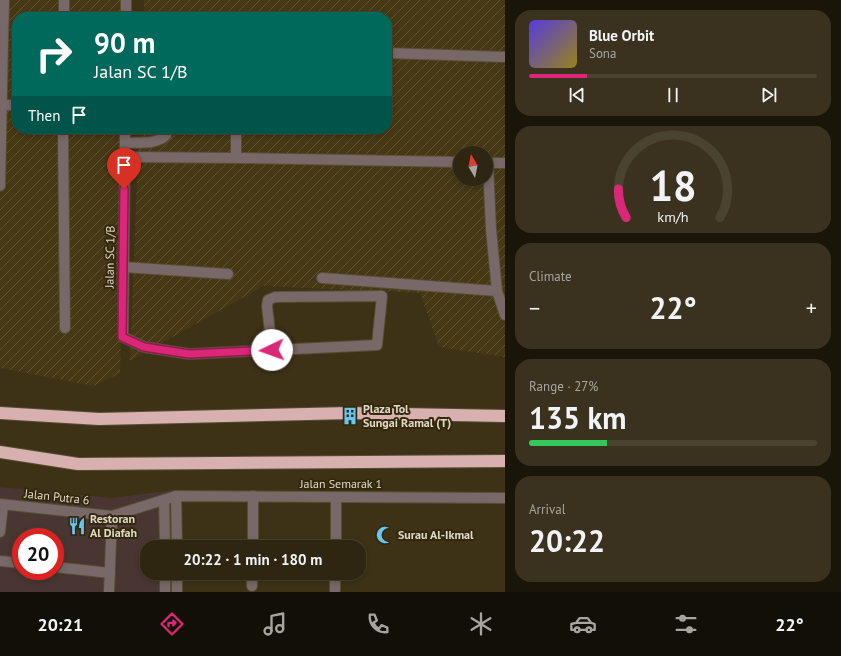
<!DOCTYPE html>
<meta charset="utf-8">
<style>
body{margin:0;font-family:"PT Sans",sans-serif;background:#3a321e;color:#f1f3f6;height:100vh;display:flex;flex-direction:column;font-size:15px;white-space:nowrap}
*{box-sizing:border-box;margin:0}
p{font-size:13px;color:#a7a59f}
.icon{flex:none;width:22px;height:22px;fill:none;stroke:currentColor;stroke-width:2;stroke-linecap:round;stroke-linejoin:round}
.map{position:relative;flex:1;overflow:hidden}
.sheet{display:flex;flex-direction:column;gap:10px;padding:10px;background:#191509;width:336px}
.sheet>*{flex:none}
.hud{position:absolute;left:12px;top:12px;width:380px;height:122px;border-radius:16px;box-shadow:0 2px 6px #0003,0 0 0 1px #494330;background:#00695c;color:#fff;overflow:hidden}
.needle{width:26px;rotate:350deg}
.tools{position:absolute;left:453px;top:146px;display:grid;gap:8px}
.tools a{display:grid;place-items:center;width:40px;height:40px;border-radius:50%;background:#2e2610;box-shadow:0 2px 6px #0003,0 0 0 1px #494330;font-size:20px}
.speed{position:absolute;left:12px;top:528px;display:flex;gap:8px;font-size:20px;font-weight:700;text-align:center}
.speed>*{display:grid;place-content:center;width:52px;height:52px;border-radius:50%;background:#2e2610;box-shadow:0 2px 6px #0003,0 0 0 1px #494330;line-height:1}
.speed .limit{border:6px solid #d22;background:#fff;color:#111}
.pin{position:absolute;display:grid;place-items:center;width:34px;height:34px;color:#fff;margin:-41px -17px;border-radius:50% 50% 50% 0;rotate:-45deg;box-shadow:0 0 4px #0007}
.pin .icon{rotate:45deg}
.me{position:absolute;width:44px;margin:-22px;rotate:267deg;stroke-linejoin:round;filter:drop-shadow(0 0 3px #0008)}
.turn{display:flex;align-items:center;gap:14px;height:84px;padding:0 16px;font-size:18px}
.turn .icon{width:52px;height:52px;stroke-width:2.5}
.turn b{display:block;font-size:28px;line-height:34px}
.then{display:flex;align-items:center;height:38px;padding:0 16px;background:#0003;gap:8px;font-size:15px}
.big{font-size:30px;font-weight:700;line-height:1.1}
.sheet .widget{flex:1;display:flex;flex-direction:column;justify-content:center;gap:6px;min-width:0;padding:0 14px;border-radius:16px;background:#3a321e}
.sheet .dial{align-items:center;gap:0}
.dial svg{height:104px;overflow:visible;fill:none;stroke:#494330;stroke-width:7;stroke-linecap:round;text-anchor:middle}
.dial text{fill:#f1f3f6;stroke:none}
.song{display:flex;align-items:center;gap:12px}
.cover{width:48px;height:48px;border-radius:6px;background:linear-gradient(135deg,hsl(250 70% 55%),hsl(50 70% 35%))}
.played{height:4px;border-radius:2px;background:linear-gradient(90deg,#db2777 20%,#494330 20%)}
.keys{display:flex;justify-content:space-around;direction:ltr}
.heat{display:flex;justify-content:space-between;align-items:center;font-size:22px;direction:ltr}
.charge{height:6px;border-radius:3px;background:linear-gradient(90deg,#34c759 27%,#494330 0)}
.trip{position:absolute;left:140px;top:540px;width:226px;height:40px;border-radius:16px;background:#2e2610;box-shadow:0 2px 6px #0003,0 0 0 1px #494330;font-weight:700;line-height:40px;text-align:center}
.tabs{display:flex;height:64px;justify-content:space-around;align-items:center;background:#120f06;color:#a7a59f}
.tabs .icon{width:28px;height:28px}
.tabs .current{color:#db2777}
.tabs b{font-size:18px;color:#f1f3f6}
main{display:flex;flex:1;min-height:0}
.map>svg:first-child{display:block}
.commercial{fill:#493532;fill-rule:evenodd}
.industrial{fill:url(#industrial-furrows);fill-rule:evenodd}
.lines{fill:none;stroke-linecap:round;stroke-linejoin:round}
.minor-casing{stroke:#574d33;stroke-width:12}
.highway-casing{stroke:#574d33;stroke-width:14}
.minor{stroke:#786867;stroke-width:10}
.highway{stroke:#d7b0af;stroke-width:12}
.route-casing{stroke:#8e194d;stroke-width:10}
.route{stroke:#db2777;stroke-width:7}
.labels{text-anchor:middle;stroke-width:4;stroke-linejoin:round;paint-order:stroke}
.street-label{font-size:12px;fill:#e0d9c9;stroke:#33280b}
.poi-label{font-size:12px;font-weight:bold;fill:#e0d9c9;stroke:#33280b;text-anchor:start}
</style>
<main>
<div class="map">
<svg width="505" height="592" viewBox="0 0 505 592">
<defs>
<pattern id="industrial-furrows" width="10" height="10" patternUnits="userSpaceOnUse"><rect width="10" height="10" fill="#463814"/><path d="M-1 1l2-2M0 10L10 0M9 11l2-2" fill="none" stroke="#605435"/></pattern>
</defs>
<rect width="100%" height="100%" fill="#3d3216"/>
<path class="commercial" d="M0 487 112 498 174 490 172 547H147V573H172V592H0ZM21 537H55V571H21Z"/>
<g class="industrial">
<polygon points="0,0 130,0 130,17 17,17 17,129 127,129 120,373 94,386 0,368"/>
<path d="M144 0H505V357L439 347 420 293 263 286 130 361 139 129H387V17H144ZM460 153H486V179H460Z"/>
</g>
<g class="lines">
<g class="minor-casing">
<g id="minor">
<polyline points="64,17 64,0"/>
<polyline points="126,17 126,0"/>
<polyline points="387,53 505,57"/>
<polyline points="2,105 17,105"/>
<polyline points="63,129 65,328"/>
<polyline points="125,129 123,337 144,347 189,354 377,345 382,296 275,297 268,300 267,306 272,350"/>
<polyline points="236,129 236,158"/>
<path d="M125 143C137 142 158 145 166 135V129"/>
<polyline points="125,157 236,158 460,162"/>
<polyline points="486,163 505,163"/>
<polyline points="488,163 491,229 497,291 505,315"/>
<polyline points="0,186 4,0"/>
<polyline points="123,267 228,274"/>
<polyline points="322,278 497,291"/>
<polyline points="176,496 177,547"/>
<polyline points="164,500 165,547"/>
<polyline points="0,504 112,516 176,496 505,498"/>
<polyline points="0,532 3,505"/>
<polyline points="253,547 253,496"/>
<polyline points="336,547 336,497"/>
<polyline points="0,561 21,563"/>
<polyline points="55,567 110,573"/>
<polyline points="165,573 165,592"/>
<polyline points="177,573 177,592"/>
<polyline points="252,586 252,573"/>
<polyline points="335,590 335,573"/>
<polyline points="109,592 112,516"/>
</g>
</g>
<g class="highway-casing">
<g id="highway">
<polyline points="0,413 99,419 350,413 505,416"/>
<polyline points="0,452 78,464 505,461"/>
</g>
</g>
<use href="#minor" class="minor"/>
<use href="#highway" class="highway"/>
</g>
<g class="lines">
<g class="route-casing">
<polyline id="route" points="124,189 122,337 144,347 189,354 272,350"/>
</g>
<use href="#route" class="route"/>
</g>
<defs>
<g id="building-bare" transform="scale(1.38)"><path d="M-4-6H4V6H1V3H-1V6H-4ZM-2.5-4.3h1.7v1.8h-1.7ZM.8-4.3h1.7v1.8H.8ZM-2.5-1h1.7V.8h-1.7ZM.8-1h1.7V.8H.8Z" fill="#68c4f0" stroke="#33280b" stroke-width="2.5" paint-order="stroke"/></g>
<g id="restaurant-bare" transform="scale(1.38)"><path d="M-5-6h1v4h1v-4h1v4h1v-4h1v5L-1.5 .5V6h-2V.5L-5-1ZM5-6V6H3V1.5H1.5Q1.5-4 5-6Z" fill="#68c4f0" stroke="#33280b" stroke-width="2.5" paint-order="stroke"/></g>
<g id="mosque-bare" transform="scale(1.38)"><path d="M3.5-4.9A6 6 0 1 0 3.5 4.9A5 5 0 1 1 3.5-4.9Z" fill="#68c4f0" stroke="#33280b" stroke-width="2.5" paint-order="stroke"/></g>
</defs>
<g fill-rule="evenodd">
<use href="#building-bare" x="350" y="416"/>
<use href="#restaurant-bare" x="77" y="526"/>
<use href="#mosque-bare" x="385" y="535"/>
</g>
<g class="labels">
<g class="street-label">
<text transform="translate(110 257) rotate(-89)" y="4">Jalan SC 1/B</text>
<text x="341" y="488">Jalan Semarak 1</text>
<text transform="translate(57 497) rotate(6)" y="4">Jalan Putra 6</text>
</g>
<g class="poi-label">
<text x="363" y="413">Plaza Tol<tspan x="363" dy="14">Sungai Ramal (T)</tspan></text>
<text x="90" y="523">Restoran<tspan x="90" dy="14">Al Diafah</tspan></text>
<text x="398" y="539">Surau Al-Ikmal</text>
</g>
</g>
</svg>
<div class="tools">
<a><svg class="needle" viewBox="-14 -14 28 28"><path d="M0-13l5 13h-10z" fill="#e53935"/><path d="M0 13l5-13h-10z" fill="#a7a59f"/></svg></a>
</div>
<div class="speed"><div class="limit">20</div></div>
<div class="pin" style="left:124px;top:189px;background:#d93025"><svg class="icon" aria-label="arrive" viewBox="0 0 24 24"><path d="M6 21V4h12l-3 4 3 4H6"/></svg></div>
<svg class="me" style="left:272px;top:350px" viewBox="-20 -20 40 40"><circle r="19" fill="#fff"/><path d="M0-13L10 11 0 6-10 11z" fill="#db2777"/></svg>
<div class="trip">20:22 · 1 min · 180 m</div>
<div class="hud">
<div class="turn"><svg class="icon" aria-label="right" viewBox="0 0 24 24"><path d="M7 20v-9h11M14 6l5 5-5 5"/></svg><div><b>90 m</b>Jalan SC 1/B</div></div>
<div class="then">Then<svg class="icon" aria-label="arrive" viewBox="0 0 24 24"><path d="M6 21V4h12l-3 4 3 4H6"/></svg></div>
</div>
</div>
<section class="sheet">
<div class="widget">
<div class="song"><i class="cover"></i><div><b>Blue Orbit</b><p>Sona</p></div></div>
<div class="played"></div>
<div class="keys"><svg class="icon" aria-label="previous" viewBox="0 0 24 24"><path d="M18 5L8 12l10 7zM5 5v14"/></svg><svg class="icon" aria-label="pause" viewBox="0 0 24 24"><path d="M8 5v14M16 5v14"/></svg><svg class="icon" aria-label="next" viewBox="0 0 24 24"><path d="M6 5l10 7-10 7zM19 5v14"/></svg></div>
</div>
<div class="widget dial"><svg viewBox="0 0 100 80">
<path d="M14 69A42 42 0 1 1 86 69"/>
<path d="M14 69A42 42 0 0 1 8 47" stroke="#db2777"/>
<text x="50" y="56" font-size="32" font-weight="700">18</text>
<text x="50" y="72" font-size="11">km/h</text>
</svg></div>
<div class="widget"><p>Climate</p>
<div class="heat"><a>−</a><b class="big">22°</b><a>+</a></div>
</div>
<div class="widget"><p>Range · 27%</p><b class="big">135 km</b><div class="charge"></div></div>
<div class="widget"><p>Arrival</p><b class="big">20:22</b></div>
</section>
</main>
<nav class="tabs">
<b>20:21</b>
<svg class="icon current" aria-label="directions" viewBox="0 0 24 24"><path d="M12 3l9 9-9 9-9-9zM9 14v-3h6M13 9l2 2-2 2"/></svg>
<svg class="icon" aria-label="music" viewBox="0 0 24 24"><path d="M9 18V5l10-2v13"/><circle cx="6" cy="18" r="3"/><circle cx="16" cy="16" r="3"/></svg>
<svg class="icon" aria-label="phone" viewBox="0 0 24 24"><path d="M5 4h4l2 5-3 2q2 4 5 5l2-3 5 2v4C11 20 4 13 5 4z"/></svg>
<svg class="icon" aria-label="climate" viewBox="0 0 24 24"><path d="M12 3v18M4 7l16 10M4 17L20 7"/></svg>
<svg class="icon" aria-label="car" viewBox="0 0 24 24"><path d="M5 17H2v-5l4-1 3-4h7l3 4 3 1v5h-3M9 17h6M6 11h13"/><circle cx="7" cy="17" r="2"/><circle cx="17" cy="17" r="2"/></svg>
<svg class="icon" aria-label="filters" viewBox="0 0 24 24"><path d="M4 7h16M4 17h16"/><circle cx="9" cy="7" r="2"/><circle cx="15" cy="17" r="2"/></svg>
<b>22°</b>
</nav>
